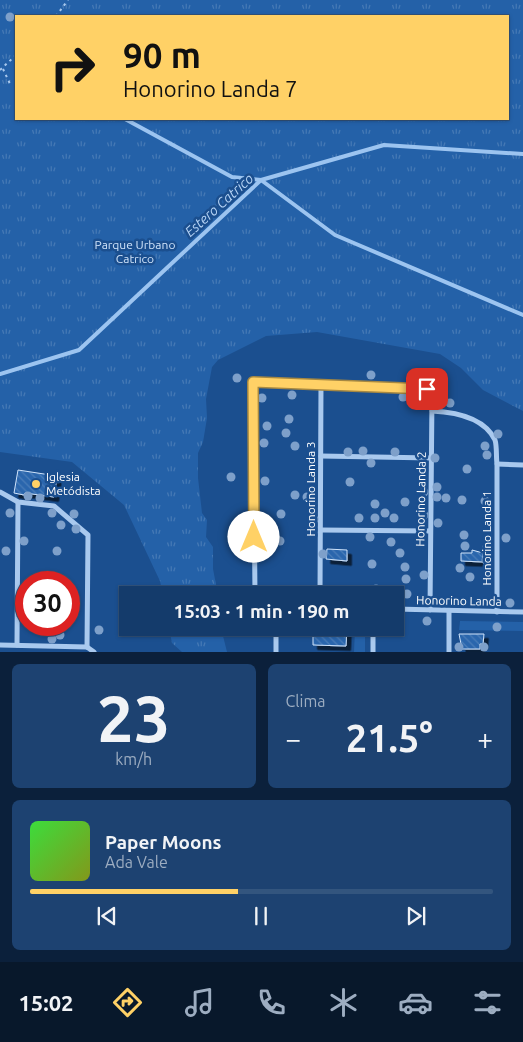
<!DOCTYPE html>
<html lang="es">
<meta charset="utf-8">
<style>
body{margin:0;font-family:Ubuntu,sans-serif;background:#1d4271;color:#f1f3f6;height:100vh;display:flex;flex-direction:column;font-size:19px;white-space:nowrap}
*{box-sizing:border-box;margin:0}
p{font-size:16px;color:#9dadc1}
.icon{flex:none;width:28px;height:28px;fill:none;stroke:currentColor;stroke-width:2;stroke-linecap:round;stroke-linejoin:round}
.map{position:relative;height:652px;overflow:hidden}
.details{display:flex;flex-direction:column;gap:12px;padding:12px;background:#0b203b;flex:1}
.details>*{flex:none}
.top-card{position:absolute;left:15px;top:15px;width:494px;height:105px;border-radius:0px;box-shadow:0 1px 4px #0004,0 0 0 1px #33557e;background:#ffd166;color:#111;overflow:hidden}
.speed{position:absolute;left:15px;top:571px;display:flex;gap:10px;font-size:25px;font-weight:700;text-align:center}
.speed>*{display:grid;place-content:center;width:65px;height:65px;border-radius:50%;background:#143b6b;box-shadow:0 1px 4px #0004,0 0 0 1px #33557e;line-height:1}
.speed .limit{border:8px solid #d22;background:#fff;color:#111}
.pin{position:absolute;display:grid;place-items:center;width:42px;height:42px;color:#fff;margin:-21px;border-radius:10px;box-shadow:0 2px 8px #0006}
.me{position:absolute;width:55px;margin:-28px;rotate:0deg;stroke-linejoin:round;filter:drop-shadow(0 0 4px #0008)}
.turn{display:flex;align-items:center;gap:18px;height:105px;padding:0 25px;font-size:22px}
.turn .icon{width:65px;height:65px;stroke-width:2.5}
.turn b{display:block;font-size:35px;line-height:42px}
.big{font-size:38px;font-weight:700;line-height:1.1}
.details .tile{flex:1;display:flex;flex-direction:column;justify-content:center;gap:8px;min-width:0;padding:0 18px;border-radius:8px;background:#1d4271}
.details .dial{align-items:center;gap:0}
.dial b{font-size:65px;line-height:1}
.song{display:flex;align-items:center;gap:15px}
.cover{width:60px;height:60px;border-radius:8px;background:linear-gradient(135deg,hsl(120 70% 55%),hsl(70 70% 35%))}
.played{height:5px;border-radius:2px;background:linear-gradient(90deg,#ffd166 45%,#33557e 45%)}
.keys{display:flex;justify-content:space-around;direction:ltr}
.heat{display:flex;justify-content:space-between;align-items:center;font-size:28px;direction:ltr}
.details .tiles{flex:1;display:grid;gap:12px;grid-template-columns:1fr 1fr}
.tile:last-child{grid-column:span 2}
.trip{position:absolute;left:119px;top:586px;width:285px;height:50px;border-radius:0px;background:#143b6b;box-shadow:0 1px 4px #0004,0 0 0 1px #33557e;font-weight:700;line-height:50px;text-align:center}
.tab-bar{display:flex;height:80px;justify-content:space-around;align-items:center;background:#08182b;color:#9dadc1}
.tab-bar .icon{width:35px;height:35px}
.tab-bar .current{color:#ffd166}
.tab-bar b{font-size:22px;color:#f1f3f6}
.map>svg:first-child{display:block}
.grass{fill:#2461a8}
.park{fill:url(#park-tufts);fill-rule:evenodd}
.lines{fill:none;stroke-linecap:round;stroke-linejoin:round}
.stream{stroke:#9cc4f0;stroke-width:4}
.building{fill:url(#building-back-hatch);stroke:#cfe3fa;filter:url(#shadow)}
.path{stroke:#a9c9ee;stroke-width:2;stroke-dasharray:2.5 4;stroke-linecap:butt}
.minor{stroke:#a9c9ee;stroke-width:5}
.tree{fill:#7ea0ca}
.route-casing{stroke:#a68842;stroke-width:12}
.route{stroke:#ffd166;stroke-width:9}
.poi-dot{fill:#ffd166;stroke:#1b4f8f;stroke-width:2}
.labels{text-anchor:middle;stroke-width:5;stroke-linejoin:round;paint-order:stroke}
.park-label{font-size:12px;fill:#cfe3fa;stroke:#1b4f8f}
.poi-label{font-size:12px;fill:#fff;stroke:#1b4f8f;text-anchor:start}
.street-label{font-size:12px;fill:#fff;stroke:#1b4f8f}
.water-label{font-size:14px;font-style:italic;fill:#b5d3f5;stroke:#1b4f8f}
</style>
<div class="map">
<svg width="523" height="652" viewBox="0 0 523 652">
<defs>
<pattern id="park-tufts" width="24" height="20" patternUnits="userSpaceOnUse" patternTransform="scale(1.25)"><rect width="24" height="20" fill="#2461a8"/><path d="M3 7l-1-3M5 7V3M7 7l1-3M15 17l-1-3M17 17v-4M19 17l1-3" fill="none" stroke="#4579b5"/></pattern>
<pattern id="building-back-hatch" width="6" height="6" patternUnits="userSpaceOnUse" patternTransform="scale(1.25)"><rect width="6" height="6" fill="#2a66ad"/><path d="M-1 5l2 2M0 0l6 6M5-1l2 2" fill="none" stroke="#4a7db9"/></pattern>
<filter id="shadow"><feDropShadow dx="4.5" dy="4.5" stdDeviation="0" flood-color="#0009"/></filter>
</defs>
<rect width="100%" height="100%" fill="#1b4f8f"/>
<g class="grass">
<polygon points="460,621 523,622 523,631 459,630"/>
<polygon points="355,628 365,628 365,652 354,652"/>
</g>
<g class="park">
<path d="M0 0H523V411L483 390 461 368 440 354 317 332 266 336 218 360 212 367 206 399 207 418 203 442 198 453V478L202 513 207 520 206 537 213 547V569L218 595H163L160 581 124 505 72 462 0 452ZM508 16V119H16V16Z"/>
<polygon points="169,628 221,628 227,652 182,652 172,643"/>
</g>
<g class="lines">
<g class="stream">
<polyline points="125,119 232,177 261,180 335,235 523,315"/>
<polyline points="0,374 79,350 261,180 384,145 523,154"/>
</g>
</g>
<g class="building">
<polygon points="18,470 57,476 54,497 25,493 24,495 14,493"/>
<polygon points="327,549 347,550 347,561 326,559"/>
<polygon points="472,550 483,553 483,562 461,561 461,553 472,553"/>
<polygon points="313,628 347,628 346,646 313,645"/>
<polygon points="459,634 484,634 483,644 480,644 480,649 462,649"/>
</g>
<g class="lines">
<g class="path">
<polyline points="56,16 68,0"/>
<polyline points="3,69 11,86"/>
<polyline points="0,70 16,55"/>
</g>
<g class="minor">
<path d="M432 411C453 412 484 417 495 440 497 446 496 457 497 464V612"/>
<polyline points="321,456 431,458"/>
<polyline points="497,464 523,465"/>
<polyline points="0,492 18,502 54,506 88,535 87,647"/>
<polyline points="321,530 430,531"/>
<polyline points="255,595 253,382 427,389 432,396 430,610"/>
<polyline points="320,595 321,384"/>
<polyline points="395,609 523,612"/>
<polyline points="0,645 87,647"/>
<polyline points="17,645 18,502"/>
<polyline points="87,647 94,652"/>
<polyline points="276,652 276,628"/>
<polyline points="373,652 373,628"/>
<polyline points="449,652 449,612"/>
</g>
</g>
<g class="tree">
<circle cx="10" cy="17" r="4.5"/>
<circle cx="371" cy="375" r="4.5"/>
<circle cx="237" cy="378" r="4.5"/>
<circle cx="292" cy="395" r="4.5"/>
<circle cx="403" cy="397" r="4.5"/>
<circle cx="262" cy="398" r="4.5"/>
<circle cx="450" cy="403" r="4.5"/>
<circle cx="289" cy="419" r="4.5"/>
<circle cx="267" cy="426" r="4.5"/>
<circle cx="286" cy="433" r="4.5"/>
<circle cx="498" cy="434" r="4.5"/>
<circle cx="264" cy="443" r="4.5"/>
<circle cx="295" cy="446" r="4.5"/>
<circle cx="485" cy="446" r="4.5"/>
<circle cx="363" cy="451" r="4.5"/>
<circle cx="348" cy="452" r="4.5"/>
<circle cx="395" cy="452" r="4.5"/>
<circle cx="487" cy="455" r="4.5"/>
<circle cx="435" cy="458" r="4.5"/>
<circle cx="371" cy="463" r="4.5"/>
<circle cx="467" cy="469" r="4.5"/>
<circle cx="231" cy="477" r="4.5"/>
<circle cx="265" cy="481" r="4.5"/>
<circle cx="350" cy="482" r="4.5"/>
<circle cx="437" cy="487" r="4.5"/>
<circle cx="424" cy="492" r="4.5"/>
<circle cx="295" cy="495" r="4.5"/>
<circle cx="28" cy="496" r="4.5"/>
<circle cx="307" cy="497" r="4.5"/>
<circle cx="437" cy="497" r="4.5"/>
<circle cx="40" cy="498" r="4.5"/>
<circle cx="446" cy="498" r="4.5"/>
<circle cx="462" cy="500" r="4.5"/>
<circle cx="485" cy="501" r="4.5"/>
<circle cx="405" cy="502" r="4.5"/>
<circle cx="375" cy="504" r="4.5"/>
<circle cx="10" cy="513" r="4.5"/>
<circle cx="52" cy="513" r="4.5"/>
<circle cx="385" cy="513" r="4.5"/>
<circle cx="74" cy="514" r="4.5"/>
<circle cx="281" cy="514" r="4.5"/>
<circle cx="424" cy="515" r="4.5"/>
<circle cx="359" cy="518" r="4.5"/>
<circle cx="375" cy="518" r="4.5"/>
<circle cx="394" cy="518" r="4.5"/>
<circle cx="314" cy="519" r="4.5"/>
<circle cx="264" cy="520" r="4.5"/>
<circle cx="438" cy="523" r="4.5"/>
<circle cx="61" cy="525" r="4.5"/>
<circle cx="76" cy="529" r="4.5"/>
<circle cx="464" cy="535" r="4.5"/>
<circle cx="370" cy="537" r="4.5"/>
<circle cx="506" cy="538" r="4.5"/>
<circle cx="24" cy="541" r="4.5"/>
<circle cx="280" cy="541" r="4.5"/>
<circle cx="391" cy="542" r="4.5"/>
<circle cx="264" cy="543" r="4.5"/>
<circle cx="465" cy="546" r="4.5"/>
<circle cx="487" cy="547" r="4.5"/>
<circle cx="6" cy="551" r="4.5"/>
<circle cx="57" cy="551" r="4.5"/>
<circle cx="400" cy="553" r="4.5"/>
<circle cx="323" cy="554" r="4.5"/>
<circle cx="259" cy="557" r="4.5"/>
<circle cx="486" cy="560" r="4.5"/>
<circle cx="372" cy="564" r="4.5"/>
<circle cx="405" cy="567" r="4.5"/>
<circle cx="460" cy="568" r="4.5"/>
<circle cx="424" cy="575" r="4.5"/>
<circle cx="470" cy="577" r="4.5"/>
<circle cx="406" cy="579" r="4.5"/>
<circle cx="376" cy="589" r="4.5"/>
<circle cx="407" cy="594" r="4.5"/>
<circle cx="510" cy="603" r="4.5"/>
<circle cx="427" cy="621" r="4.5"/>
<circle cx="497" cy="627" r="4.5"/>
<circle cx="99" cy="630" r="4.5"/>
<circle cx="60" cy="635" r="4.5"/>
<circle cx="52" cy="639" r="4.5"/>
<circle cx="459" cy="647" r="4.5"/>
<circle cx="484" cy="647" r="4.5"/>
</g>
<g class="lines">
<g class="route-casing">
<polyline id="route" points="254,537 253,382 427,389"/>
</g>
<use href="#route" class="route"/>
</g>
<circle class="poi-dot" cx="36" cy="484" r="5"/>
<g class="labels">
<g class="park-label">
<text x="135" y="249">Parque Urbano<tspan x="135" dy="14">Catrico</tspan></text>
</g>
<g class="poi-label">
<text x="46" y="481">Iglesia<tspan x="46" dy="14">Metódista</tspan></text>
</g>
<g class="street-label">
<text transform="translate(311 489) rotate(-90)" y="4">Honorino Landa 3</text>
<text transform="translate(421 499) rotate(-89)" y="4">Honorino Landa 2</text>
<text transform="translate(487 538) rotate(-90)" y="4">Honorino Landa 1</text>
<text transform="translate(459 601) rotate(1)" y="4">Honorino Landa</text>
</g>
<g class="water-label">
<text transform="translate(219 205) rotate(-42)" y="5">Estero Catrico</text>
</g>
</g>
</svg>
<div class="speed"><div class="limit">30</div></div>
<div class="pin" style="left:427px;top:389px;background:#d93025"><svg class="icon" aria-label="arrive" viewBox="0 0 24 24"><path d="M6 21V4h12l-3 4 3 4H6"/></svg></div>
<svg class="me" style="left:254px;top:537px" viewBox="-20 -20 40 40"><circle r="19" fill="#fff"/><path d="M0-13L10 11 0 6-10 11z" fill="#ffd166"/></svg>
<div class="trip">15:03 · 1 min · 190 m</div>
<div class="top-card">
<div class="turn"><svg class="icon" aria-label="right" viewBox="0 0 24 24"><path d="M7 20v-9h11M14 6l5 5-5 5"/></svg><div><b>90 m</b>Honorino Landa 7</div></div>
</div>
</div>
<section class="details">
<div class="tiles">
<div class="tile dial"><b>23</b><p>km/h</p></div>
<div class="tile"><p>Clima</p>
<div class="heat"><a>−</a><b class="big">21.5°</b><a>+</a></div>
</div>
<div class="tile">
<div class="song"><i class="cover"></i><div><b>Paper Moons</b><p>Ada Vale</p></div></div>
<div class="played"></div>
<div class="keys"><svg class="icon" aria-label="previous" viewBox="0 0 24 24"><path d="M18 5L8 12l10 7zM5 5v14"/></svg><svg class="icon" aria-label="pause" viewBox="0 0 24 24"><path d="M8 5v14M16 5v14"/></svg><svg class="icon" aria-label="next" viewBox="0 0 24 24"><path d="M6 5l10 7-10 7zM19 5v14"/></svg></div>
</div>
</div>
</section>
<nav class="tab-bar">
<b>15:02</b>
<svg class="icon current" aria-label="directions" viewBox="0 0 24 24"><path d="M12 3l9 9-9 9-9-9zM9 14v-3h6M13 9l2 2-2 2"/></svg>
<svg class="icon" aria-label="music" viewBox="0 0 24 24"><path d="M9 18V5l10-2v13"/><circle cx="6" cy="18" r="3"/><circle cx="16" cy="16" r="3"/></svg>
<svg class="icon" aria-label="phone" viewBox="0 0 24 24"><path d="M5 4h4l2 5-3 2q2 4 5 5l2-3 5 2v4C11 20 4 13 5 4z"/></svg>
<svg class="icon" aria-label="climate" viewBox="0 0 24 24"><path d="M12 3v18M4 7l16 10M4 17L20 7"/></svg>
<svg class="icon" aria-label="car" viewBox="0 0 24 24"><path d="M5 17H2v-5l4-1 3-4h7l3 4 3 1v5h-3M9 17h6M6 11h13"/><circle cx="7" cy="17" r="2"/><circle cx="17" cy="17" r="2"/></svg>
<svg class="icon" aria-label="filters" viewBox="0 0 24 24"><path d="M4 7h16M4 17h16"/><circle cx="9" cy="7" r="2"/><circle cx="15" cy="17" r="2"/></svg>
</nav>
